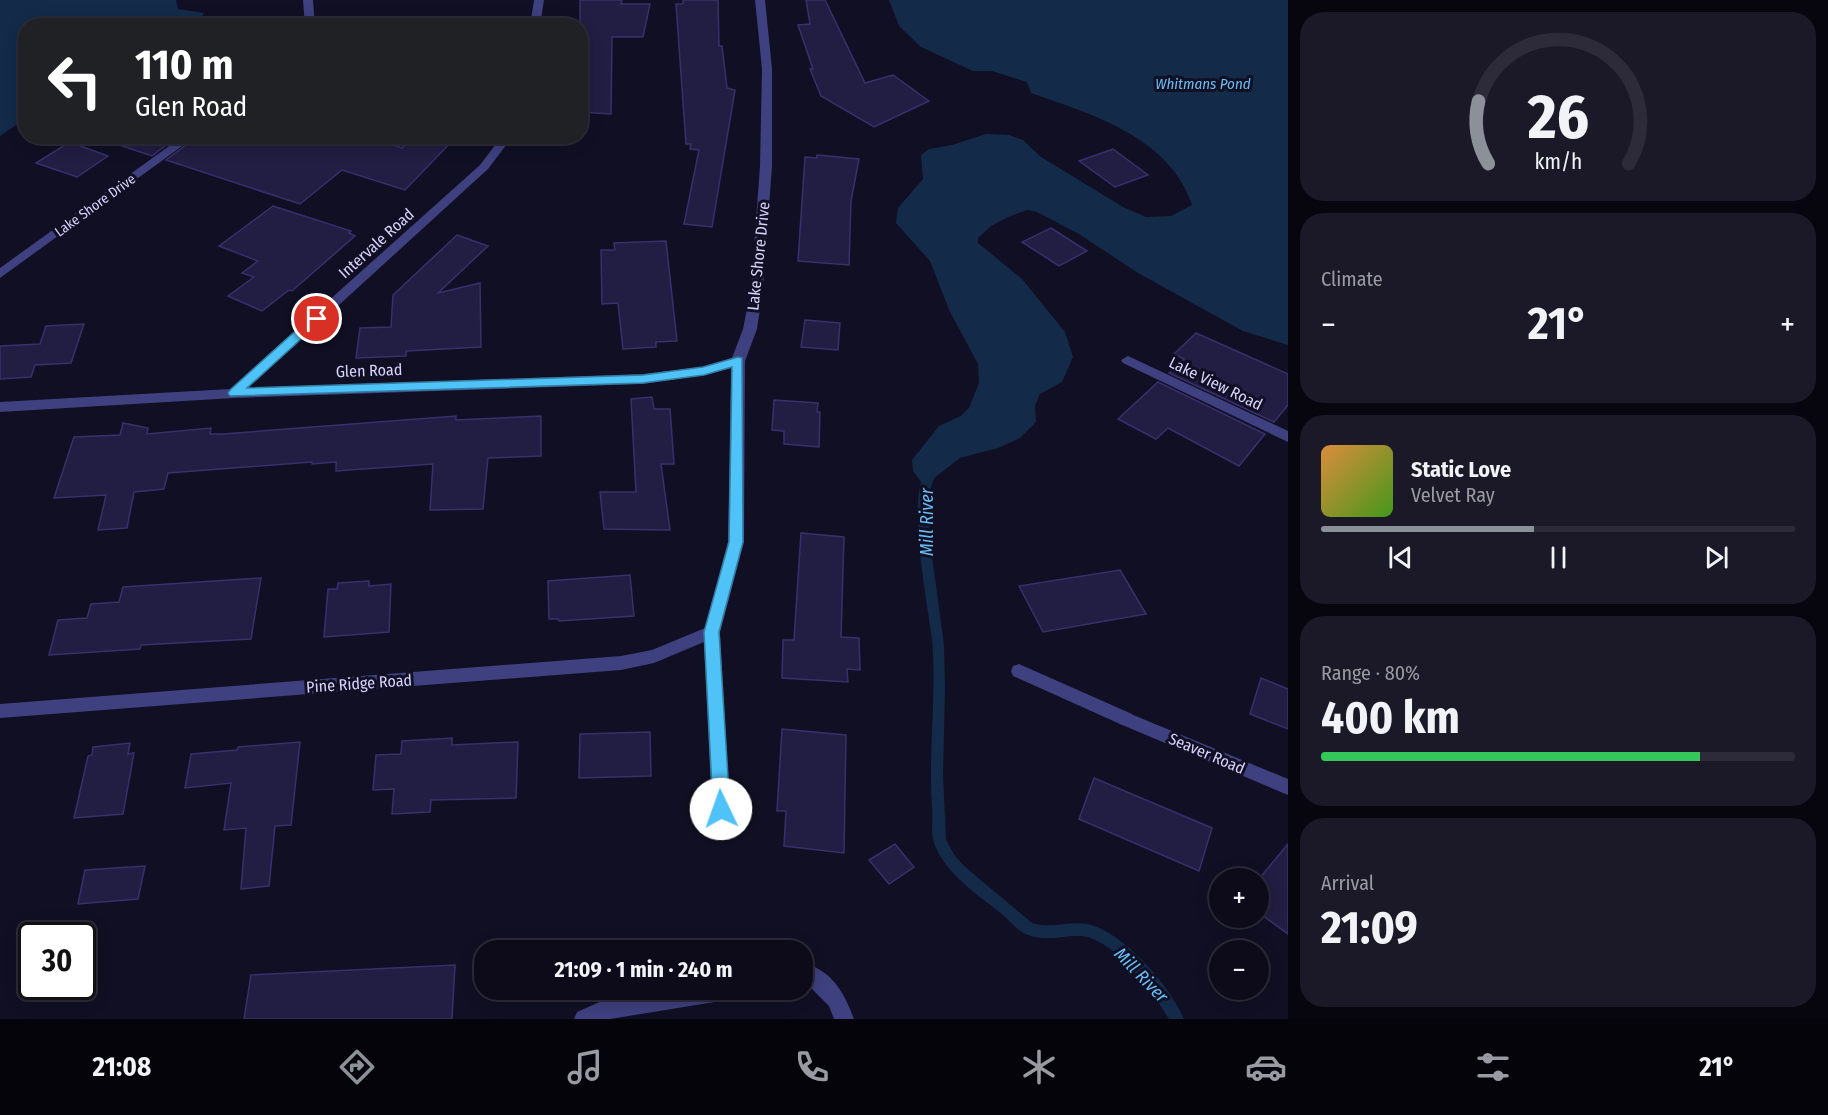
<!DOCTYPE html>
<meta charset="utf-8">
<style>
body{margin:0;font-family:"Fira Sans Condensed",sans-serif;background:#1b1927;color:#f1f3f6;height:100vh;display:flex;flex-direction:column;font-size:22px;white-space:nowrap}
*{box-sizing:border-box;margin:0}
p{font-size:20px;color:#9a9ba2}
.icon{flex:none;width:33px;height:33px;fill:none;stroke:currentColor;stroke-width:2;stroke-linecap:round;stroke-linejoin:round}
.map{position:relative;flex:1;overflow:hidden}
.sheet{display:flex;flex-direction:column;gap:12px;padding:12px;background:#07060e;width:540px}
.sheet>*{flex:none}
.banner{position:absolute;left:18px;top:18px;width:570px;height:126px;border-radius:24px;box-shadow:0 3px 15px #0003,0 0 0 2px #2d2b39;background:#202124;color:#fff;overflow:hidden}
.controls{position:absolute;left:1209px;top:868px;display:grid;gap:12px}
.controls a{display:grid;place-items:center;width:60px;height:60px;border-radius:50%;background:#0d0b1a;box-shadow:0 3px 15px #0003,0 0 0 2px #2d2b39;font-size:30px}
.speed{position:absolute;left:18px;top:922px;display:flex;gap:12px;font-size:30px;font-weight:700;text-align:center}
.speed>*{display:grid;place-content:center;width:78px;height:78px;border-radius:50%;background:#0d0b1a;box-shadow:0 3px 15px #0003,0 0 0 2px #2d2b39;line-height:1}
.speed .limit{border:3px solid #111;border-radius:9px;background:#fff;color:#111}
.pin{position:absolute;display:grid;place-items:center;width:51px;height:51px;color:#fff;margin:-26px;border:3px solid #fff;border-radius:50%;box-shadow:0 2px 6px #0007}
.me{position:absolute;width:66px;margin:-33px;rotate:357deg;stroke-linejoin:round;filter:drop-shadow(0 0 4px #0008)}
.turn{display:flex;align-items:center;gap:21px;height:126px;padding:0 18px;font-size:27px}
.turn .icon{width:78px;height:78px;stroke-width:2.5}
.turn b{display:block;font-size:42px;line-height:51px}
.big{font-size:45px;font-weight:700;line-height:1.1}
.sheet .card{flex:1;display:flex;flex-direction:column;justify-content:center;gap:9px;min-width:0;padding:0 21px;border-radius:24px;background:#1b1927}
.sheet .dial{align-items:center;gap:0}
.dial svg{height:156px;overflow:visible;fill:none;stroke:#2d2b39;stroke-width:7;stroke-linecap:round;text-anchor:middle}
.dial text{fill:#f1f3f6;stroke:none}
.song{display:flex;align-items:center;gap:18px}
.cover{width:72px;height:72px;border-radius:9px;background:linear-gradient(135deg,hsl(30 70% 55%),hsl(100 70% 35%))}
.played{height:6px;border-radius:3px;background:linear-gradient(90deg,#8c9099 45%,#2d2b39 45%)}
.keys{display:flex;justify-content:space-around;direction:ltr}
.heat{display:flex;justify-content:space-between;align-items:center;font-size:33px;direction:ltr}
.charge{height:9px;border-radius:4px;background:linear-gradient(90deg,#34c759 80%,#2d2b39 0)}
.trip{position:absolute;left:474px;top:940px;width:339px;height:60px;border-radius:24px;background:#0d0b1a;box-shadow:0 3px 15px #0003,0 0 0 2px #2d2b39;font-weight:700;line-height:60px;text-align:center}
.dock{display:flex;height:96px;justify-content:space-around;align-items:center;background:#05040a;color:#9a9ba2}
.dock .icon{width:42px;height:42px}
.dock .active{color:#8c9099}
.dock b{font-size:27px;color:#f1f3f6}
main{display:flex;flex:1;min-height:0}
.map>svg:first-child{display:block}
.water{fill:#132b49}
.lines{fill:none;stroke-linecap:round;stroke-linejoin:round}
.stream{fill:#132b49;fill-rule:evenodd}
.building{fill:#221d42;stroke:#38306d;stroke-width:1.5}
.lane{fill:#3e407f;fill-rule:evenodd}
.street{fill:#3e407f;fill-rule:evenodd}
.route{fill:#4fc3f7;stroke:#337fa1;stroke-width:1.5}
.labels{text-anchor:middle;stroke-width:6;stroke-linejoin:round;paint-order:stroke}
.far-street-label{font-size:14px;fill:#d6d4fc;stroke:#110f23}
.far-water-label{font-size:15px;font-style:italic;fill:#69bef5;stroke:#110f23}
.street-label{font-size:16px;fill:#d6d4fc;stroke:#110f23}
.water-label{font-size:18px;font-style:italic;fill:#69bef5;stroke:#110f23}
</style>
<main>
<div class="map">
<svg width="1288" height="1019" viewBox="0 0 1288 1019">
<rect width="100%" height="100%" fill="#110f23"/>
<g class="water">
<polygon points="0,0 176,0 178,9 204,13 197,25 26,26 25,119 0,136"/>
<path d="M889 0H1288V345L1243 331 1138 273 1079 234 1037 212 1027 210 1008 217 991 226 978 238V243L1022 279 1065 332 1073 357 1062 382 1040 394 1035 406 1036 422 1020 438 998 448 960 458 924 486 913 471 912 460 939 426 961 416 969 408 979 383 978 364 950 312 930 261 896 223 898 208 923 179 921 155 929 149 952 145 986 134 1009 135 1023 140 1041 157 1123 207 1146 217 1171 216 1192 205C1170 137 1091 114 1031 93L1027 82 992 71H973L921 47 899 26Z"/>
</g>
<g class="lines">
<path class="stream" d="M930 470 935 474 930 491 929 534 944 645 945 688 943 775 946 840 955 856 964 866 1032 923C1050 929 1069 921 1087 924 1123 931 1171 987 1184 1019H1169C1154 993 1113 939 1082 936 1063 935 1046 942 1028 935 1017 931 1011 922 1003 915 987 902 969 890 954 874 945 864 936 852 933 839 931 829 933 818 932 807 928 751 937 695 932 639 929 612 903 482 930 470Z"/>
</g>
<g class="building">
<polygon points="580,0 622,0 621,4 650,4 643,37 612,37 611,114 580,112"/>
<polygon points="683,0 718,0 719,46 722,46 727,88 735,90 712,227 684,224 699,150 690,149 691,144 686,144 676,4 683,4"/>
<polygon points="806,0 825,0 865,83 893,75 929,101 874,127 821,96 810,69 813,69 798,25 810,24"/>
<polygon points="111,136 178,136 152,156 110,142"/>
<polygon points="198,136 365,136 402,148 414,136 457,136 405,190 342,170 300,204 166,160"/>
<polygon points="68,143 75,144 108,156 77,177 36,163"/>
<polygon points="1113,149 1148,175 1115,187 1079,161"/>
<polygon points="817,155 859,159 851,201 849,265 798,261 805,157 817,158"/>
<polygon points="273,206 351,231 349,233 355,236 292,291 289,290 262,311 228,296 254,277 242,273 258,261 219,246"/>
<polygon points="1051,228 1087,251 1059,266 1022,242"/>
<polygon points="457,235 488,246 438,293 480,283 481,347 406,351 406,356 356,358 360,328 391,327 393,295"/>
<polygon points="666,241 677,341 656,342 656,347 623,349 618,303 602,304 601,250 615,250 614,243"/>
<polygon points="805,320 840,323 838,350 801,347"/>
<polygon points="84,324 71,363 35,365 31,377 0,379 0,346 40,344 46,326"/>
<polygon points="1196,333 1288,374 1288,405 1274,422 1169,373 1184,359 1174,354"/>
<polygon points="1158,382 1265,434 1239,466 1168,428 1156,439 1118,419"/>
<polygon points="652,397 654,409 670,409 674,464 661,464 670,530 604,529 600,492 636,492 631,399"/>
<polygon points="774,400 818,403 817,412 820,412 819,447 784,444 784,431 772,430"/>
<polygon points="456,416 456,420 541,416 541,456 488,458 483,509 430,510 433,464 336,471 336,462 312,464 312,462 168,473 164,489 134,492 127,528 98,530 106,495 54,498 74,437 120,435 123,423 148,428 147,434 211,428 210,434 223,434"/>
<polygon points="801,533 844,537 841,637 859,638 860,670 847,669 848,682 782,678 783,640 794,640"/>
<polygon points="1120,570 1146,614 1043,632 1019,586"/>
<polygon points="630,575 634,616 559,621 558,619 549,619 548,581"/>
<polygon points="261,578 251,639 141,645 140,649 49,655 58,620 87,618 91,604 119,602 123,587"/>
<polygon points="369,581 369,586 391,584 389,632 324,637 328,589 337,589 338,583"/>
<polygon points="1261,678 1288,689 1288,729 1250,714"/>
<polygon points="782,729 846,735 844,853 784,846 786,811 777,811"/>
<polygon points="650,732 651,776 579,778 580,734"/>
<polygon points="452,738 452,745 518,742 516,798 431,800 430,812 392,814 394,789 373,790 376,755 401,754 402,741"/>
<polygon points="300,742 291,825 275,826 269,886 241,889 246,828 224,830 231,783 185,788 191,754 237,750 238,747"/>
<polygon points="130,743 128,754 134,753 123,814 74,818 88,756 92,755 93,747"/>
<polygon points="1094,778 1212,828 1199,871 1079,819"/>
<polygon points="895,844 914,867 889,884 869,860"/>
<polygon points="1288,844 1288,934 1258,912 1258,880"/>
<polygon points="145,866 138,899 78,904 85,870"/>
<polygon points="455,965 452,1019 244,1019 251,975"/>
</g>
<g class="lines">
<g class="lane">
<polygon points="1019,664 1132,714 1135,719 1132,724 1126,726 1120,724 1013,676 1011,671 1013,666"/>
<path d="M812 966C835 975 846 997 854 1019H834L829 1006 809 986 802 988V968Z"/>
<polygon points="666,990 737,990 734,997 727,1000 610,1019 574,1019 577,1012 604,1000"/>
</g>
<g class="street">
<polygon points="303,0 313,0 315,26 305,26"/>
<polygon points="534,0 544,0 540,26 530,26"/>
<polygon points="755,0 765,0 772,69 772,166 763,289 757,329 745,361 744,542 720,632 731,831 729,837 722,839 715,837 713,831 704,642 654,663 621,670 0,718 0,704 621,656 652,650 705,628 728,542 731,368 704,375 643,384 234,398 0,412 0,402 230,389 480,165 502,136 513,136 488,169 248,388 643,374 703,367 732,358 743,329 751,289 760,166 762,69"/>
<polygon points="183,136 196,136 0,278 0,268"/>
<polygon points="1128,356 1288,431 1288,442 1123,363 1121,360"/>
<polygon points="1126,712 1288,779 1288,795 1120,724 1117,719 1120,714"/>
</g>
</g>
<polygon class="route" points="317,315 321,316 321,321 247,388 643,375 703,367 738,357 742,358 743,542 719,632 730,809 727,814 721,816 716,814 713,809 704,632 729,542 732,367 704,375 643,383 230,396 228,393 230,390 312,316"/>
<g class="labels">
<g class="far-street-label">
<text transform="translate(95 205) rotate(-36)" y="5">Lake Shore Drive</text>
</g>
<g class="far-water-label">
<text x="1203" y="89">Whitmans Pond</text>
</g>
<g class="street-label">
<text transform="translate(376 243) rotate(-42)" y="6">Intervale Road</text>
<text transform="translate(758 256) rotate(-84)" y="6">Lake Shore Drive</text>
<text transform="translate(369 370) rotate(-2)" y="6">Glen Road</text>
<text transform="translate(1216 383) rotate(26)" y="6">Lake View Road</text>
<text transform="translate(359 683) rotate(-4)" y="6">Pine Ridge Road</text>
<text transform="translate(1207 753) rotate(23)" y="6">Seaver Road</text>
</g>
<g class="water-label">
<text transform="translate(927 522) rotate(-90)" y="6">Mill River</text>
<text transform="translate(1141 975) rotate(46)" y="6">Mill River</text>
</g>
</g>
</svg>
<div class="controls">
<a>+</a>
<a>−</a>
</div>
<div class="speed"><div class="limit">30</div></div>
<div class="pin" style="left:317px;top:319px;background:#d93025"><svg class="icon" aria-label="arrive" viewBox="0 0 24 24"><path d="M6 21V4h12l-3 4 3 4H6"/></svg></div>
<svg class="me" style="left:721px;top:809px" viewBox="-20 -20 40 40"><circle r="19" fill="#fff"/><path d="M0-13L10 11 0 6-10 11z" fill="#4fc3f7"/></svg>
<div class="trip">21:09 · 1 min · 240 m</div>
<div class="banner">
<div class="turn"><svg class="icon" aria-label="left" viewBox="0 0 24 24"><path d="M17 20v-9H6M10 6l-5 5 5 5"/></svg><div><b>110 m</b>Glen Road</div></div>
</div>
</div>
<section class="sheet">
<div class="card dial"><svg viewBox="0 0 100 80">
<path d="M14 69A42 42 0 1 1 86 69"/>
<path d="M14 69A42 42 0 0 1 9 37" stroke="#8c9099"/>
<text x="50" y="56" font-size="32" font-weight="700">26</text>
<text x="50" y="72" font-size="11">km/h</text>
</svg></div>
<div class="card"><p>Climate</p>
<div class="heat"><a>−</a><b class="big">21°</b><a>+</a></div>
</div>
<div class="card">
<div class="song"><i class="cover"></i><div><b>Static Love</b><p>Velvet Ray</p></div></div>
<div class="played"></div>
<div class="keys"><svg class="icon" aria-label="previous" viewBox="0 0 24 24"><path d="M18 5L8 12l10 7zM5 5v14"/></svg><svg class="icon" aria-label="pause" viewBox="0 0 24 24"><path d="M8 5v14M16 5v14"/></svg><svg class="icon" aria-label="next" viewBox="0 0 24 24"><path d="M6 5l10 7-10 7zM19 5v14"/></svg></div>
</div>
<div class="card"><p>Range · 80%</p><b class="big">400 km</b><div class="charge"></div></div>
<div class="card"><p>Arrival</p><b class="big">21:09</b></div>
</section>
</main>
<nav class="dock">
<b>21:08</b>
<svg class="icon active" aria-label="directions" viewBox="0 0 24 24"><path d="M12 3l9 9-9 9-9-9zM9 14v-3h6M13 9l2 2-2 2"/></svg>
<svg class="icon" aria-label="music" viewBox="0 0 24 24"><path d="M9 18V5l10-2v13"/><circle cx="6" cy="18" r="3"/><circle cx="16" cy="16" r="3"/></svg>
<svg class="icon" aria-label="phone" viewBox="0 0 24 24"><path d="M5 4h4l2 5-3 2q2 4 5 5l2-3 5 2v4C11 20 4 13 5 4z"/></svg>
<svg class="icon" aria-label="climate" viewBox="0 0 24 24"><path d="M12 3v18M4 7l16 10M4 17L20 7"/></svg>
<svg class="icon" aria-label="car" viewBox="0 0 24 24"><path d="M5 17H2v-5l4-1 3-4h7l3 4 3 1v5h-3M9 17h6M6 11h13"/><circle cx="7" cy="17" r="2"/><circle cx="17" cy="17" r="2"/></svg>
<svg class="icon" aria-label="filters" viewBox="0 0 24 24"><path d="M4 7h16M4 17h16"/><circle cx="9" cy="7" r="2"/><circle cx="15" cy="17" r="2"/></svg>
<b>21°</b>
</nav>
